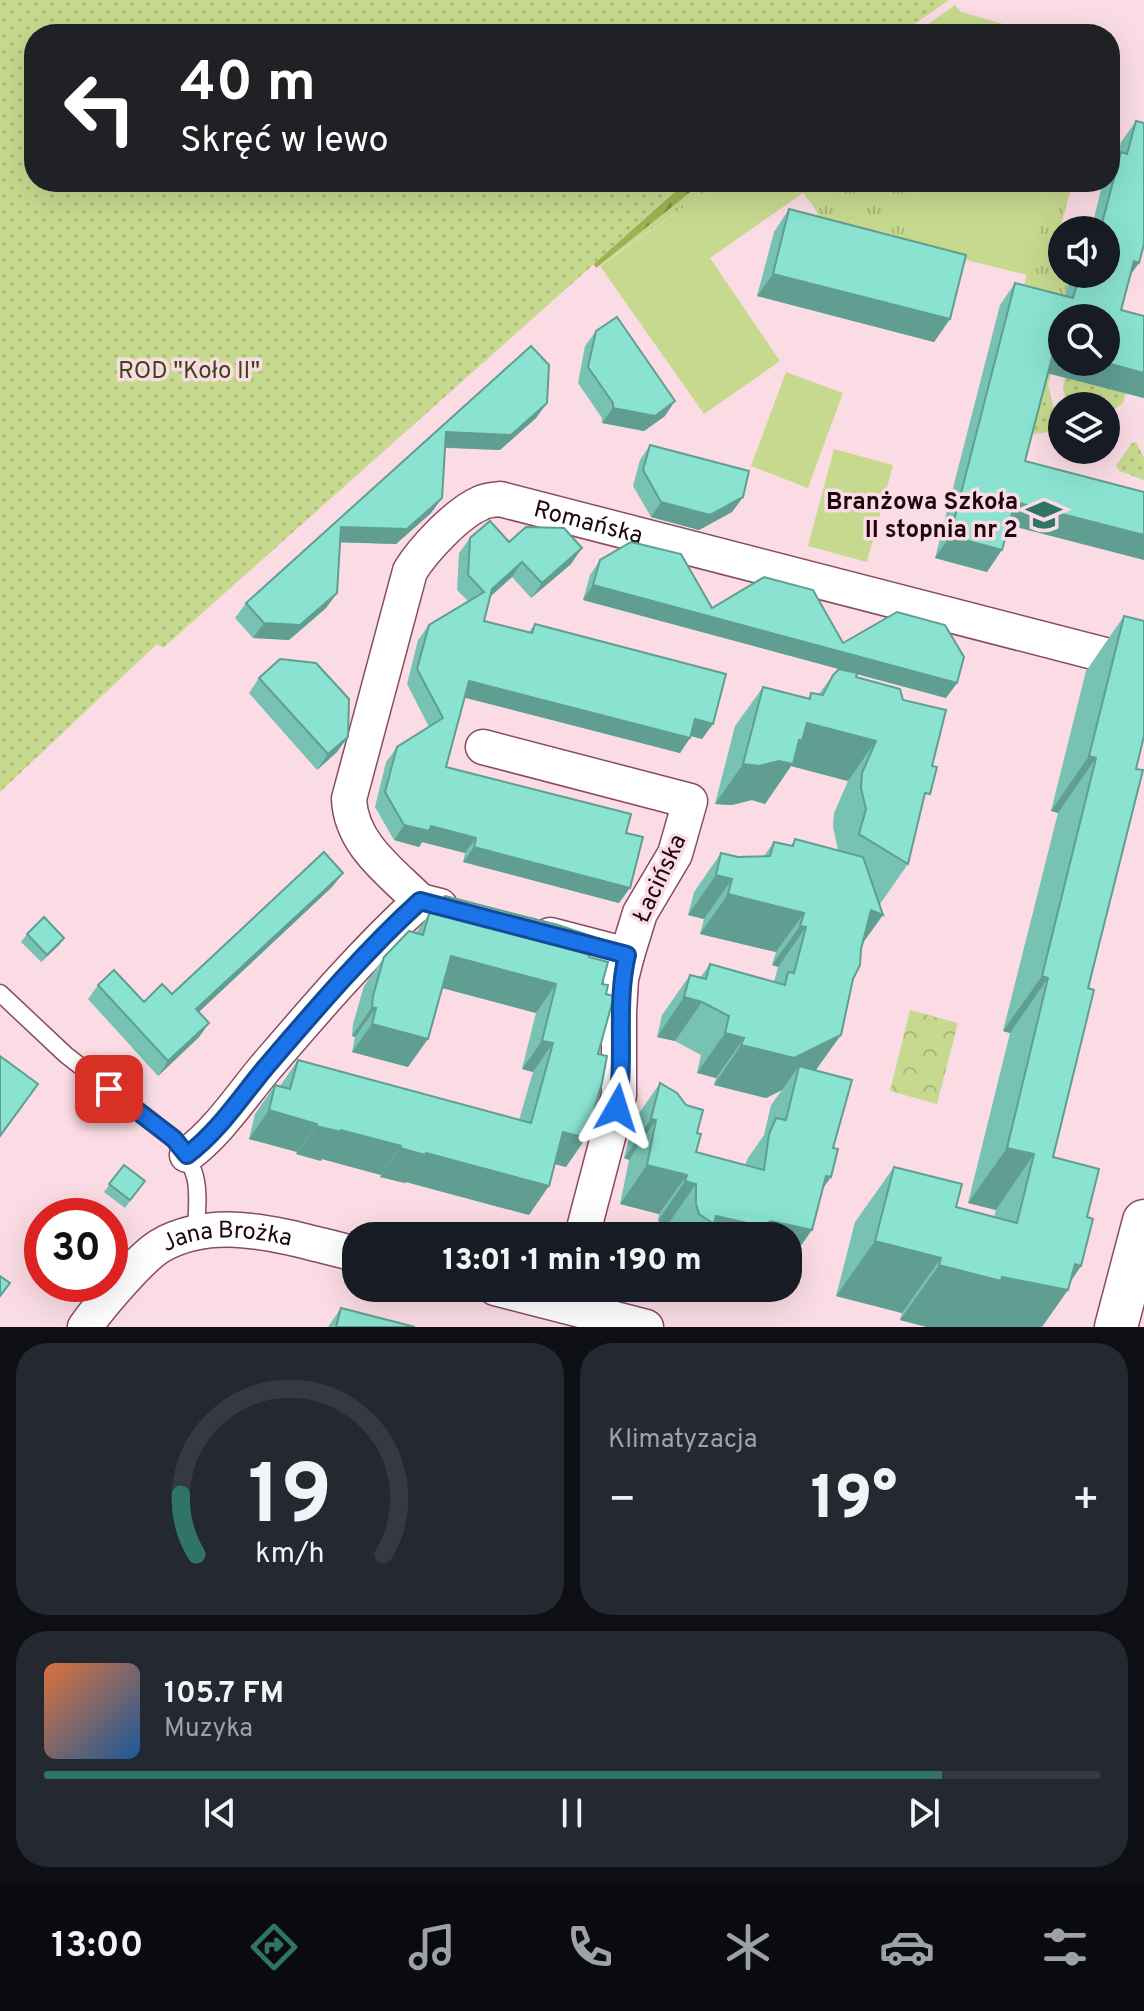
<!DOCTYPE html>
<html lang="pl">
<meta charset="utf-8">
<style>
body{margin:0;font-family:Overpass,sans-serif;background:#242831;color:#f1f3f6;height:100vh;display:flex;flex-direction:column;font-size:30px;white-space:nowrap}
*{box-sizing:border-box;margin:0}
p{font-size:26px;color:#9ea1a6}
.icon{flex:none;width:44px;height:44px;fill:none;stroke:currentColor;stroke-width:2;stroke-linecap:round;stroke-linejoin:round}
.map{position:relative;height:1327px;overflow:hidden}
.drawer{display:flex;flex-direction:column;gap:16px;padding:16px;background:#0d0f14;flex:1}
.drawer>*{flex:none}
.guide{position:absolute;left:24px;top:24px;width:1096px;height:168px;border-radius:32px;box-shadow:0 8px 32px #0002;background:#202124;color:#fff;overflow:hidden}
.tools{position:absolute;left:1048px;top:216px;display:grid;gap:16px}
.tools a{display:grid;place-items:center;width:72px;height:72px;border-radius:50%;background:#171b24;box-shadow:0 8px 32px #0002;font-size:40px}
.speed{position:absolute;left:24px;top:1198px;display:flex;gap:16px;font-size:40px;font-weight:700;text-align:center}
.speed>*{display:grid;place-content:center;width:104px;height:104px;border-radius:50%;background:#171b24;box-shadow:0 8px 32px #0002;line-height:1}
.speed .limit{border:12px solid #d22;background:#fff;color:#111}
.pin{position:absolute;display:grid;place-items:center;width:68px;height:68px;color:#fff;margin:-34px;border-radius:16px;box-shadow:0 4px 12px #0006}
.me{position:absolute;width:88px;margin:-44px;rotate:6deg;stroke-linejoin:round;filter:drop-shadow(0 0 6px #0008)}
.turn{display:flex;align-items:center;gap:28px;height:168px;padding:0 24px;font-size:36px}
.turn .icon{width:104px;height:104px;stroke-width:2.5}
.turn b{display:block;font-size:56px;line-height:68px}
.big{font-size:60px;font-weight:800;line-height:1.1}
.drawer .card{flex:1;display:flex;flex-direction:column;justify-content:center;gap:12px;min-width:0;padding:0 28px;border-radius:32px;background:#242831}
.drawer .dial{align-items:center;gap:0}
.dial svg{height:208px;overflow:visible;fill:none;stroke:#363941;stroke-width:7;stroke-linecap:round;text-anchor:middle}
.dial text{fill:#f1f3f6;stroke:none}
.song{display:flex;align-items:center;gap:24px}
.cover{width:96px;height:96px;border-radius:12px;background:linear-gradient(135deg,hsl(20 70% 55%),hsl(210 70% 35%))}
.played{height:8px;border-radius:4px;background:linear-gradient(90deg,#307468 85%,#363941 85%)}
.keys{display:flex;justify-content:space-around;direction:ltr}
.heat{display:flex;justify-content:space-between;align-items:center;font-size:44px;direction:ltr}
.drawer .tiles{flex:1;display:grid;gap:16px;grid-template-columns:1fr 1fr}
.card:last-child{grid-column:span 2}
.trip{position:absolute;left:342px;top:1222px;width:460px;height:80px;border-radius:32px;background:#171b24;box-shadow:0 8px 32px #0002;font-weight:800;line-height:80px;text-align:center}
.dock{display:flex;height:128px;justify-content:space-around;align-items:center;background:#090b0e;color:#9ea1a6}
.dock .icon{width:56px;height:56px}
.dock .on{color:#307468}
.dock b{font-size:36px;color:#f1f3f6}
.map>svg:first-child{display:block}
.grass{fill:url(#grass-tufts)}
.forest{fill:url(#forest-firs)}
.park{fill:url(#park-crowns)}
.garden{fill:url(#garden-dots)}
.pitch{fill:#c7d98e}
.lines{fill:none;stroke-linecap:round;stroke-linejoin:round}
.service-casing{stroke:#8a4b61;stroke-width:19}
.minor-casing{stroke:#8a4b61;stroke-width:37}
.tertiary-casing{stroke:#8a4b61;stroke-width:45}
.service{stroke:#fff;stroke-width:16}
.minor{stroke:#fff;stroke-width:34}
.tertiary{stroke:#fff;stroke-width:42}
.wall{fill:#77c2b3}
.shaded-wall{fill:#619e92}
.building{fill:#8ae2d0;stroke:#619e92;stroke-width:2}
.route-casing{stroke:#114b97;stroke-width:20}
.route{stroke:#1a73e8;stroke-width:14}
.labels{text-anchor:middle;stroke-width:7;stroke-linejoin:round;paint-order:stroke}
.park-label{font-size:24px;fill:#3c441c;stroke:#fbdce4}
.poi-label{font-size:24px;font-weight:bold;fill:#1f0710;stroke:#fbdce4;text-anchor:end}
.street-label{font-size:24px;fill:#1f0710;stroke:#fbdce4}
</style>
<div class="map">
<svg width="1144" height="1327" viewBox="0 0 1144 1327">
<defs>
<pattern id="grass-tufts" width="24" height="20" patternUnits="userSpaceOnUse" patternTransform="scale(2)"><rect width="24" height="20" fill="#c7d98e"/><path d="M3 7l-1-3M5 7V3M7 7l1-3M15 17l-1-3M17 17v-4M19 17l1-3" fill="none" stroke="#aab979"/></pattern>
<pattern id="forest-firs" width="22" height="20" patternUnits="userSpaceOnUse" patternTransform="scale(2)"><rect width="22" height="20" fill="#9eb252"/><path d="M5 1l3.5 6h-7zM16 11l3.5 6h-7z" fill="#808f43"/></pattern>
<pattern id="park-crowns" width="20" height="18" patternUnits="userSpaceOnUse" patternTransform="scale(2)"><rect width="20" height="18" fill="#c7d98e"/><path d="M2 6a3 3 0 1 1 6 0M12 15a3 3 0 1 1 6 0" fill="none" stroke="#aab979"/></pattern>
<pattern id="garden-dots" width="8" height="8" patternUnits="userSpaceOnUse" patternTransform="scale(2)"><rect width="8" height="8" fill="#c7d98e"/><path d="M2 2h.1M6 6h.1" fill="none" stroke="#aab979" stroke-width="1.8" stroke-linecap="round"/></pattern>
</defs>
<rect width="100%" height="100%" fill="#fbdce4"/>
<g class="grass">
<polygon points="955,5 961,12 955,34 914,34"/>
<polygon points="703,182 720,182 596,268"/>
<polygon points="841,182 917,182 901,244 824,224 811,203"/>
<polygon points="1051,182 1073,182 1051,261 1062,265 1062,274 1071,274 1065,295 1024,285"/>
</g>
<polygon class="forest" points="686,182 703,182 596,268 593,263"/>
<polygon class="park" points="910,1010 958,1023 937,1104 890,1091"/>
<g class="garden">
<polygon points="0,0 949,0 900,34 34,34 34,182 686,182 163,648 157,644 0,792"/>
<polygon points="1039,371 1051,374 1048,384 1059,431 1033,434 1023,432"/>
<polygon points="1065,377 1126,393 1123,403 1106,415 1106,406 1067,406 1063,388"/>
<polygon points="1136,442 1144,458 1144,480 1120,471 1116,466 1132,443"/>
</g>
<g class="pitch">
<polygon points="961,12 1038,34 955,34"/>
<polygon points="720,182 841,182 811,203 803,193 710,258 780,361 704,414 600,266"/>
<polygon points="917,182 1051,182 1027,275 901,244"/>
<polygon points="786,372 843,393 808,488 751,466"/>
<polygon points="834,449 893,465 867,562 808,546"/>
</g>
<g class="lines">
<g class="service-casing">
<path id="service" d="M0 993 66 1055 174 1139C202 1174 198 1189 196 1231"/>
</g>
<g class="minor-casing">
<g id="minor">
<polyline points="483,747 690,801 675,854 640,913 627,955 621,979 619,1012 619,1095 582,1236"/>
<path id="s1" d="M420 901C390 871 351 844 349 799L410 571C423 550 457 513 481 503 486 500 493 500 500 499L1144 665"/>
<polyline points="550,935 627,955"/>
<path d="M187 1155C218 1132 240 1098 265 1068 314 1011 364 952 420 901L440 906"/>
<polyline points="495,1288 646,1327"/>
<path id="s2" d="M85 1327C99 1307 140 1258 160 1246 219 1212 293 1239 356 1254"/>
</g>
</g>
<g class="tertiary-casing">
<polyline id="tertiary" points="1116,1327 1144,1221"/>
</g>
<use href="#service" class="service"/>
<use href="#minor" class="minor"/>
<use href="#tertiary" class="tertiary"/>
</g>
<g class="wall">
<polygon points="1136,121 1144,123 1144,248 1130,275 1121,310 1144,316 1144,398 1048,373 1008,525 987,572 935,558 1000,305 1015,283 1065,296 1071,274 1106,274 1106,230 1091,230 1103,182 1110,182 1110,167 1117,158 1121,142"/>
<polygon points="789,209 950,319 934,342 757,296 774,232"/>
<polygon points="596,331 665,416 644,431 602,423 602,418 578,383 585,346"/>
<polygon points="531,346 536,418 500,450 445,448 442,498 431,513 396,544 340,542 337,593 326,608 289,640 253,638 235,618 246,603"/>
<polygon points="650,445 743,497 732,512 699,530 651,517 633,486 640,460"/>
<polygon points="470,538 509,542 571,564 531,598 512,577 491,596 484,621 529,632 535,624 702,739 691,736 680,753 464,697 446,767 626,833 619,903 463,862 465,853 422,842 419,847 394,840 375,807 386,762 397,747 429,727 407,684 418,640 429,625 468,601 457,590 459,553"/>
<polygon points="600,560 712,608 843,643 957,683 946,698 856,674 856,677 903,700 932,766 908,864 880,904 878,903 862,944 853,979 816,1070 833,1148 831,1177 788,1236 668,1236 668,1224 658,1221 659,1214 620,1204 629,1160 624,1158 633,1122 660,1083 697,1133 696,1152 745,1165 748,1158 764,1135 771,1105 782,1090 766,1098 714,1085 716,1078 697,1073 701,1055 675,1041 657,1037 662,1015 690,975 700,978 710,964 774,982 778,967 772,965 776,952 700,934 704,919 688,915 694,892 721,853 738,857 764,856 774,842 791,846 795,839 838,850 833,827 834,813 848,781 791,766 765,804 752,800 732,805 715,804 735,726 763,687 808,698 811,693 819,694 833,675 839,669 583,600 590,575"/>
<polygon points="1124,616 1136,769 1053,1157 1087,1217 1081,1266 1042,1327 927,1327 900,1320 902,1313 836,1296 855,1222 894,1167 956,1207 994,1217 996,1210 968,1203 1010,1033 1003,1031 1058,813 1051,811 1086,671"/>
<polygon points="259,678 337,752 317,770 249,693"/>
<polygon points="343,873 332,887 199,1012 209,1023 199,1037 158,1076 88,999 98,985 144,1002 172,994"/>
<polygon points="429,914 589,957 602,984 566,1167 555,1164 529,1215 406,1182 405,1183 380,1177 381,1175 322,1159 321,1161 296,1154 297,1152 249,1139 255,1114 275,1085 280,1086 298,1060 519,1120 533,1072 522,1069 536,1013 442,988 408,1067 352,1052 355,1037 352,1036 353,1024 364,986 384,957 416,933"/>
<polygon points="27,934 64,938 59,945 41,962 21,942"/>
<polygon points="124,1165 145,1181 125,1208 104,1192"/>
<polygon points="341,1308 336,1327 328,1327"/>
</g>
<g class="shaded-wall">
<polygon points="1134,261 1139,263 1124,284"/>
<polygon points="773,274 950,319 934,342 757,296"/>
<polygon points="1054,350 1062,352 1062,362 1103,362 1144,373 1144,398 1039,371"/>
<polygon points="675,401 665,416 644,431 602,423 613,408"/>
<polygon points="547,403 536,418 500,450 435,447 446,432"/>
<polygon points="743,497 732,512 699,530 651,517 661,502"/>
<polygon points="442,498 431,513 396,544 330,542 341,527"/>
<polygon points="1015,502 1144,535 1144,560 1000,523"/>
<polygon points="950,536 1002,550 987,572 935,558"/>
<polygon points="582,548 571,564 531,598 542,583"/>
<polygon points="522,562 512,577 482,604 492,589"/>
<polygon points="593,585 957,683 946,698 583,600"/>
<polygon points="337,593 326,608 289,640 253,638 264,623"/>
<polygon points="469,681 690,738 680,753 458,696"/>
<polygon points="695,719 713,724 702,739 684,734"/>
<polygon points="807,723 876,741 848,781 791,766 765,804 752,800 732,805 715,804 743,764"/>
<polygon points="348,737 337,752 317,770 328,754"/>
<polygon points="1089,756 1096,758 1058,813 1051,811"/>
<polygon points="404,825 431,826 476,838 465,853 422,842 419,847 394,840"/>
<polygon points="474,847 630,888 619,903 463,862"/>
<polygon points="343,873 332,887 186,1024 196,1009"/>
<polygon points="716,875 732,879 704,919 688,915"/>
<polygon points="728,894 804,913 776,952 700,934"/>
<polygon points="871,910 883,915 855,954"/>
<polygon points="800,926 806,927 778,967 772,965"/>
<polygon points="64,938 59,945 41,962 47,955"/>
<polygon points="451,956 556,984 536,1013 431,985"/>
<polygon points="1042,976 1048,978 1010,1033 1003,1031"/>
<polygon points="684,997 702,1002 675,1041 657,1037"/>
<polygon points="372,1007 376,1008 355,1037 352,1036"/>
<polygon points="209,1023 199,1037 158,1076 168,1061"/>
<polygon points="372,1024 428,1039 408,1067 352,1052"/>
<polygon points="725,1033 744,1038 716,1078 697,1073"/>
<polygon points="841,1035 813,1074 799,1066 782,1090 766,1098 714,1085 741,1045"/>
<polygon points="542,1041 553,1043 533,1072 522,1069"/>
<polygon points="269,1110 317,1124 297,1152 249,1139"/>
<polygon points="651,1119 656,1120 629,1160 624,1158"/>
<polygon points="316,1126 341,1130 401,1146 381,1175 322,1159 321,1161 296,1154"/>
<polygon points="563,1132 586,1138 566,1167 543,1161"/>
<polygon points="400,1148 426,1153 549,1186 529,1215 406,1182 405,1183 380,1177"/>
<polygon points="1007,1148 1034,1154 996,1210 968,1203"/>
<polygon points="647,1165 687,1175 659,1214 620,1204"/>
<polygon points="826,1176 831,1177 803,1216"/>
<polygon points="685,1181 696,1184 668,1224 658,1221"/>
<polygon points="716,1216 771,1221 812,1230 788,1264 788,1236 705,1236 714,1224"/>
<polygon points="875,1241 941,1258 902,1313 836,1296"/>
<polygon points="1075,1264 1081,1266 1064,1290 1068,1290 1042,1327 927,1327 900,1320 939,1265"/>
</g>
<g class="building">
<polygon points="1136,121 1144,123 1144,244 1139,263 1134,261 1121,310 1144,316 1144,373 1103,362 1106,362 1106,318 1062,318 1062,352 1054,350 1025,461 1144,492 1144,535 1015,502 1002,550 950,536 1015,283 1073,298 1080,274 1106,274 1106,230 1096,230 1098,223 1102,223 1121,152 1127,154"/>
<polygon points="789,209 966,255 950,319 773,274"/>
<polygon points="617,317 675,401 655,416 613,408 613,403 588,367 596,331"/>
<polygon points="531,346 549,365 547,403 511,435 446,432 442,498 407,529 341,527 337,593 300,625 264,623 246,603"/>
<polygon points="650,445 749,471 743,497 710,515 661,502 643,470"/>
<polygon points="490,521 509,542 526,527 564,528 582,548 542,583 522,562 492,589 484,621 532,633 535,624 726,674 713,724 695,719 690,738 469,681 446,767 631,814 626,833 643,837 630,888 474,847 476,838 431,826 429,831 404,825 385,792 397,747 443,718 417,669 429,625 484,592 468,575 470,538"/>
<polygon points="631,542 681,554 712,608 764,577 813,590 843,643 897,612 945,625 964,657 957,683 593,585 600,560"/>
<polygon points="1124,616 1144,621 1144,736 1136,769 1143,770 1088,988 1094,990 1053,1157 1099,1169 1087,1217 1093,1219 1081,1266 1075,1264 1068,1290 1002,1277 1001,1281 939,1265 941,1258 875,1241 894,1167 962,1184 956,1207 1017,1223 1034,1154 1007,1148 1048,978 1042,976 1096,758 1089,756"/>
<polygon points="280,659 316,663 349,699 348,737 328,754 259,678"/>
<polygon points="839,669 857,673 856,677 900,689 903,700 946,710 932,766 937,767 930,794 925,793 908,864 859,834 866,809 861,788 862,773 876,741 807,723 802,741 799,740 793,764 779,761 759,766 743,764 763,687 810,699 811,693 823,695 833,675"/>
<polygon points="795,839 863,857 883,915 871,910 861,949 860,965 853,979 841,1035 794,1058 741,1045 744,1038 725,1033 729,1016 702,1002 684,997 690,975 706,979 710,964 785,985 788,972 794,973 806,927 800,926 804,913 728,894 732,879 716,875 721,853 738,857 770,856 774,842 793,846"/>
<polygon points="324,852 343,873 196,1009 209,1023 168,1061 98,985 114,970 144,1002 162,984 172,994"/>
<polygon points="445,896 558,925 594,937 589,957 608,962 602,984 608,985 606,994 614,996 598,1054 607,1056 602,1083 586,1138 563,1132 549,1186 426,1153 425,1155 400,1148 401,1146 341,1130 341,1132 316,1126 317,1124 269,1110 275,1085 290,1089 298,1060 531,1123 553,1043 542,1041 556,984 451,956 428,1039 372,1024 376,1008 372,1007 373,996 384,957 409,931 423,935 429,914"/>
<polygon points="44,917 64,938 47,955 27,934"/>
<polygon points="0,1056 38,1084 0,1136"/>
<polygon points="799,1066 852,1080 833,1148 838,1149 831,1177 826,1176 812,1230 771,1221 760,1226 716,1216 714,1224 699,1214 696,1204 696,1184 685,1181 687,1175 647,1165 656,1120 651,1119 660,1083 677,1093 686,1105 703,1110 697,1133 701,1134 696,1152 764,1170 769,1134 776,1118 786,1120"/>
<polygon points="124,1165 145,1181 130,1200 109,1184"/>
<polygon points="0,1276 10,1283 0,1296"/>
<polygon points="341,1308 415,1327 336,1327"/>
</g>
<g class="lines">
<g class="route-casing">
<path id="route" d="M109 1089 174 1139 187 1155C218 1132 240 1098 265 1068 314 1011 364 952 420 901L627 955C615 1006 626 1057 617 1108"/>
</g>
<use href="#route" class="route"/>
</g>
<defs>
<g id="school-bare" transform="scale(2.76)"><path d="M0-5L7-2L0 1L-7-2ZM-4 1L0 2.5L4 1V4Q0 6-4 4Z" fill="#307468" stroke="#fbdce4" stroke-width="2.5" paint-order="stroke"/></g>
</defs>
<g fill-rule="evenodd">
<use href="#school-bare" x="1044" y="515"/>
</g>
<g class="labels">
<g class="park-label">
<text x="189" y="378">ROD "Koło II"</text>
</g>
<g class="poi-label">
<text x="1018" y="509">Branżowa Szkoła<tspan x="1018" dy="28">II stopnia nr 2</tspan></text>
</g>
<g class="street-label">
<text dy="8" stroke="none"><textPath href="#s1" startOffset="574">Romańska</textPath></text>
<text transform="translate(659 878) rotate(-65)" y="8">Łacińska</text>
<text dy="8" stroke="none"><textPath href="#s2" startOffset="180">Jana Brożka</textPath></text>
</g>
</g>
</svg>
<div class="tools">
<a><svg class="icon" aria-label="sound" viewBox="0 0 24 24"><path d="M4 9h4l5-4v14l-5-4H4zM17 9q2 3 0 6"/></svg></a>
<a><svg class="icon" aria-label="search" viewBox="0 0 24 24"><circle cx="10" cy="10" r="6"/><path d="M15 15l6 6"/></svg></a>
<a><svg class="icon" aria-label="layers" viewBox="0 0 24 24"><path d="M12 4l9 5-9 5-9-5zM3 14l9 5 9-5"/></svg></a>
</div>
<div class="speed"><div class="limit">30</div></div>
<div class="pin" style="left:109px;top:1089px;background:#d93025"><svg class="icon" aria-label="arrive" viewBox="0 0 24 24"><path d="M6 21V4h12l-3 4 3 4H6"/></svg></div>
<svg class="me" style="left:617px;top:1108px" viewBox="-20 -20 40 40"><path d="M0-17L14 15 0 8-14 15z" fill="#1a73e8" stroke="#fff" stroke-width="4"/></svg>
<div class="trip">13:01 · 1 min · 190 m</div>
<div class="guide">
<div class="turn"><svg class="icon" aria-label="left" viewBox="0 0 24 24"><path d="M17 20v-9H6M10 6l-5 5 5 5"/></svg><div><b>40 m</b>Skręć w lewo</div></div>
</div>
</div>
<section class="drawer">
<div class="tiles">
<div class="card dial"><svg viewBox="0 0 100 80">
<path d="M14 69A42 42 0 1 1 86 69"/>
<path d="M14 69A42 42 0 0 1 8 46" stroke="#307468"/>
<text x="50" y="56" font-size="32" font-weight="700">19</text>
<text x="50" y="72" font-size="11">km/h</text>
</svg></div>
<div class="card"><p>Klimatyzacja</p>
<div class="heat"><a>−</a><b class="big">19°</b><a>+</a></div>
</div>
<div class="card">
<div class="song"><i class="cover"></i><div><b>105.7 FM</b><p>Muzyka</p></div></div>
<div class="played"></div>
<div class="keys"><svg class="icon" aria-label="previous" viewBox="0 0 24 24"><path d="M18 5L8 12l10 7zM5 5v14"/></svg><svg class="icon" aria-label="pause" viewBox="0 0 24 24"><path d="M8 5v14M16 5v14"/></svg><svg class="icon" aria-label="next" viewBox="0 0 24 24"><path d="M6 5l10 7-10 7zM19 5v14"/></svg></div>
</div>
</div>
</section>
<nav class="dock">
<b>13:00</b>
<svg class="icon on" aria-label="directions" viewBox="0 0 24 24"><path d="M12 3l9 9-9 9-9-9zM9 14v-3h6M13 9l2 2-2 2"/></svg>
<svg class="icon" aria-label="music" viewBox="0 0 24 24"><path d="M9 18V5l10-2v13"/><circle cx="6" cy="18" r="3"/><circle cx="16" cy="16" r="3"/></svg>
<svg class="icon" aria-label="phone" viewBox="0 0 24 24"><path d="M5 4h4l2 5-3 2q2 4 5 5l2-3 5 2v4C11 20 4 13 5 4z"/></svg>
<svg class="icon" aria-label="climate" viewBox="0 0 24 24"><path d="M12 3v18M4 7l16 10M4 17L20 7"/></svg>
<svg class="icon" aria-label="car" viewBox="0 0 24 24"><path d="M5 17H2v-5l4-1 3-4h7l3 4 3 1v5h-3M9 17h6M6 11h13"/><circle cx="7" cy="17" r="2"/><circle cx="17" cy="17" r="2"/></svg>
<svg class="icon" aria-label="filters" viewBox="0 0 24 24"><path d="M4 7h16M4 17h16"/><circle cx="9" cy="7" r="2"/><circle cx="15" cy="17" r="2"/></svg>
</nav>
